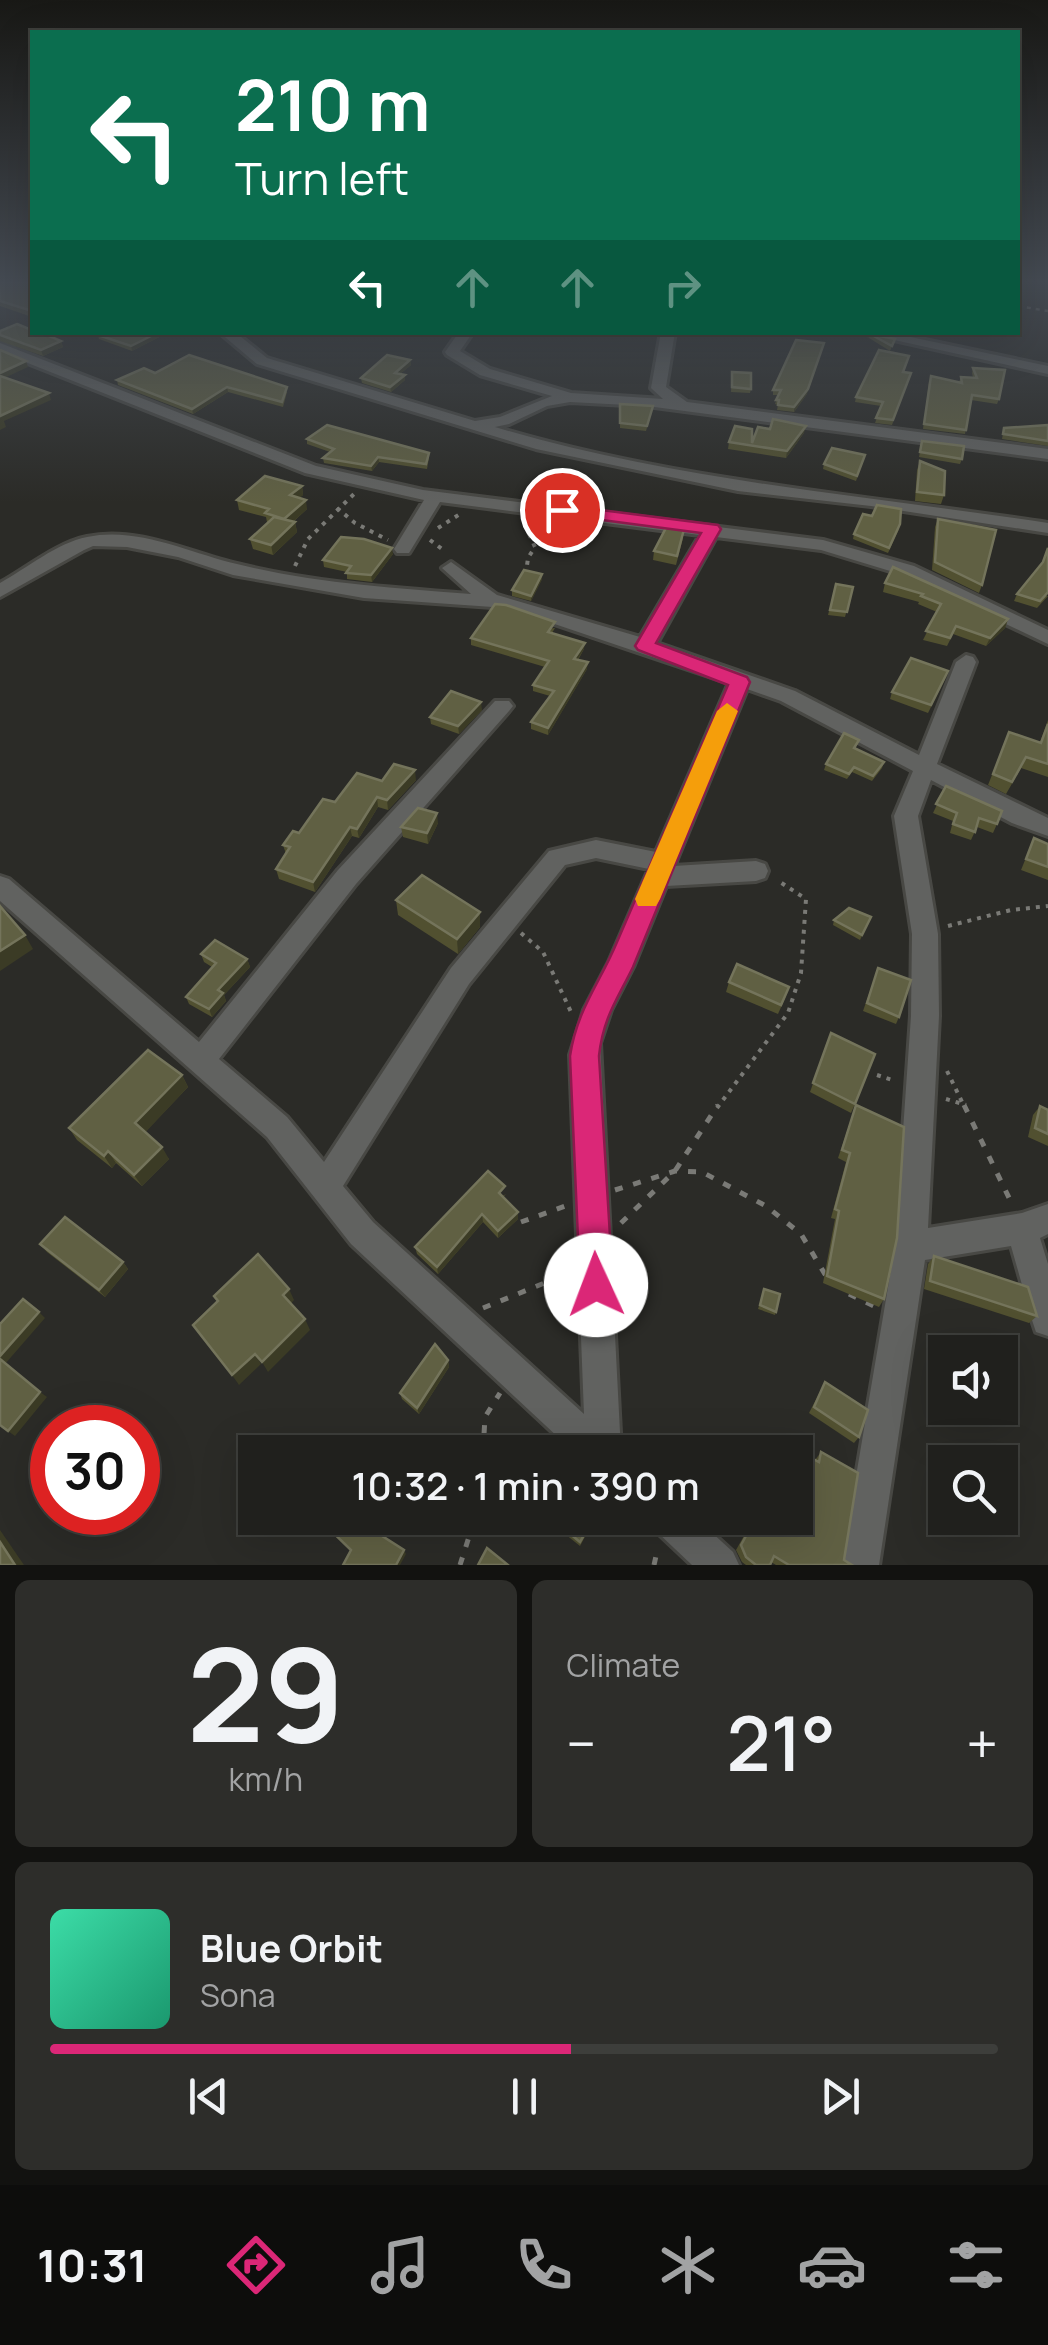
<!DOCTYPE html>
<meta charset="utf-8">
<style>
body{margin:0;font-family:Manrope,sans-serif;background:#2d2d2a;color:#f1f3f6;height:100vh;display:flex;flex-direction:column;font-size:38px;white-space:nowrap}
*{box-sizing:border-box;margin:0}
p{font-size:32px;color:#a2a3a4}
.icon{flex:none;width:55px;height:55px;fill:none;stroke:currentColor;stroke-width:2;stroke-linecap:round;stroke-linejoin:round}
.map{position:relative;height:1565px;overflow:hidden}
.details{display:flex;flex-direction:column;gap:15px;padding:15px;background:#121210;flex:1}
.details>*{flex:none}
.banner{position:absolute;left:30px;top:30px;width:990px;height:305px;border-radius:0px;box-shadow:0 10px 40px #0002,0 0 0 2px #3d3e3b;background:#0b6e4f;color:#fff;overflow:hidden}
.buttons{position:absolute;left:928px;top:1335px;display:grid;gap:20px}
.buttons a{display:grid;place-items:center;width:90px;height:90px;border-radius:0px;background:#20201d;box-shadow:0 10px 40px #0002,0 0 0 2px #3d3e3b;font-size:50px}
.speed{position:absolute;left:30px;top:1405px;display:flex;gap:20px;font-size:50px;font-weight:700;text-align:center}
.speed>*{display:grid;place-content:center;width:130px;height:130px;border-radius:50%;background:#20201d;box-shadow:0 10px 40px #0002,0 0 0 2px #3d3e3b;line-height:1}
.speed .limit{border:15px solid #d22;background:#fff;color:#111}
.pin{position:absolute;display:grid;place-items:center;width:85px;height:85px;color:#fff;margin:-42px;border:5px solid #fff;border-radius:50%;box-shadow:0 2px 10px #0007}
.me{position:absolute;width:110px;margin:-55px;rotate:358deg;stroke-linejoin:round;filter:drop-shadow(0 0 8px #0008)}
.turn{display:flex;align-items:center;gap:35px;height:210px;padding:0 40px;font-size:45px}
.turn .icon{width:130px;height:130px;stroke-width:2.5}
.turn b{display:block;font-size:70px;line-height:85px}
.lanes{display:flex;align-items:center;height:95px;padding:0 40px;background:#0003;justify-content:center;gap:50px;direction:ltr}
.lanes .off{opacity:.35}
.big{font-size:75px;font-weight:600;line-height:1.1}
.details .tile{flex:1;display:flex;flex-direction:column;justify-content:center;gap:15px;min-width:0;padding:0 35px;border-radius:15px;background:#2d2d2a}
.details .dial{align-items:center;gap:0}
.dial b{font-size:130px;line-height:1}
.song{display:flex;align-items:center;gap:30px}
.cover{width:120px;height:120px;border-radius:15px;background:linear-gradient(135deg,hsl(160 70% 55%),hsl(160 70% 35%))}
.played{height:10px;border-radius:5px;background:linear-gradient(90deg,#db2777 55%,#3d3e3b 55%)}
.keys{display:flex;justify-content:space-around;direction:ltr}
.heat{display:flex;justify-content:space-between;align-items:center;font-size:55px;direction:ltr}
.details .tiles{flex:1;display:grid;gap:15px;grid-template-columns:1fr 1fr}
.tile:last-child{grid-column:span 2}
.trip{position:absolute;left:238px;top:1435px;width:575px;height:100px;border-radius:0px;background:#20201d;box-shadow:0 10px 40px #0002,0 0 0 2px #3d3e3b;font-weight:600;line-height:100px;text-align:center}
.menu{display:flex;height:160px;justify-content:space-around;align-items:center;background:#0d0d0c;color:#a2a3a4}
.menu .icon{width:70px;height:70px}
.menu .on{color:#db2777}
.menu b{font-size:45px;color:#f1f3f6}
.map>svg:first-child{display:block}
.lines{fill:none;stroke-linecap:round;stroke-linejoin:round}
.minor-casing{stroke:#484844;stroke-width:6}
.path-far2{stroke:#7a7a76;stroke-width:2.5;stroke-dasharray:4 5;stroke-linecap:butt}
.path-far1{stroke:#7a7a76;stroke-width:4;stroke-dasharray:4 6;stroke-linecap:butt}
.path{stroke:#7a7a76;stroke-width:5;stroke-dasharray:8 11;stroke-linecap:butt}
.minor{fill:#616260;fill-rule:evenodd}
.wall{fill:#515030}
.shaded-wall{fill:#3b3b25}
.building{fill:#606043;stroke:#74745b;stroke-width:2.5}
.route{fill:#db2777;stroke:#8e194d;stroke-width:2.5}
.slow{fill:#f59e0b}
</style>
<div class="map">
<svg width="1048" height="1565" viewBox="0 0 1048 1565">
<rect width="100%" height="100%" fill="#2b2b27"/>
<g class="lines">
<g class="minor-casing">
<g id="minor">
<path d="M219 332H235L267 358 475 421 500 417 552 396 480 375 447 355 445 352 459 332H473L460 351 490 369 571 393 663 399 651 388 661 332H675L666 387 687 402 1048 449V459L647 406 570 402 547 406 509 424 495 427C675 481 863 495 1048 523V533L871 506 738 491 536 449 257 364Z"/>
<polygon points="858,332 887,332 1048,366 1048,374"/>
<path d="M0 343 316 466 423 490 823 540 914 566 1048 630V644L900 574 821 550 716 537 657 643 795 691 919 755 956 662 966 655 973 657 976 662 937 764 1048 818V836L1012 823 931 780 918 816 938 934 939 1016 928 1228 1022 1213 1048 1204V1234L1040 1238 1048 1264V1336L1036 1332 1032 1320 1011 1246 925 1260 879 1565H841L895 1246 911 1016 912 934 894 816 913 771 781 701 747 689 674 866 756 861 765 864 768 871 765 878 756 881 666 886 633 967 611 1010 600 1043 621 1452H574L351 1244 267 1137 0 901V876L9 879 199 1042 338 870 495 701H509L513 706 509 711 356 884 219 1059 287 1117 324 1162 451 968 549 851 596 840 656 852 729 683 507 608 364 598 233 575 178 557 127 547 93 546 84 550 0 597V583C27 568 57 543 87 537 137 526 190 553 237 564 313 583 393 588 471 594L442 568 451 562 497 595 640 637 700 535 440 502 409 553H397L394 549 424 500 305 473 0 352ZM596 858 649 869 609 962 584 1010 570 1055 584 1414 373 1222 343 1186 469 984 565 865Z"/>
<polygon points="651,1518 696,1518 733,1552 739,1565 692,1565 656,1531"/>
</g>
</g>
<polyline class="path-far2" points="1018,306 1048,311"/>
<g class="path-far1">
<polyline points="337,508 355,523 388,540"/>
<polyline points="525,525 535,547 528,558 526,573"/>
<polyline points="438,528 460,514"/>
<polyline points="430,540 446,552"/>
<polyline points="295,566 308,539 355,493"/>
<polyline points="948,926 1011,910 1048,906"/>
<polyline points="521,933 543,952 571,1012"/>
<polyline points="947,1071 965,1108"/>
<polyline points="877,1075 895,1081"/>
<polyline points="946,1099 966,1105"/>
<polyline points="717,1108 788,1013 801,973 806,899 777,880"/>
</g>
<g class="path">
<polyline points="964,1105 1013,1206"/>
<polyline points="615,1190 675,1171 702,1172 766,1206 801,1234 826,1276"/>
<polyline points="521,1222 568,1205"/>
<polyline points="621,1223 675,1171 718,1105"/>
<polyline points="849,1294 876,1307"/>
<polyline points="483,1308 547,1282 569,1268"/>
<polyline points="483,1452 485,1417 500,1393"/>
<polyline points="460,1565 475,1518"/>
<polyline points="654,1565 658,1547"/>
</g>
<use href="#minor" class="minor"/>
</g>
<g class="wall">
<polygon points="0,283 32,283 32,317 0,306"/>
<polygon points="0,331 61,341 63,347 43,356 0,341"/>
<polygon points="102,332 169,332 132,351 99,339 98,335"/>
<polygon points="870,334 895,339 890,351 869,338"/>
<polygon points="410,360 411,365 400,374 405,375 405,380 391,392 362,383 361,378"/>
<polygon points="973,368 999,399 997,404 971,400 965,434 923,429 929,381 959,382 961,377 973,378 972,373"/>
<polygon points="732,372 751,389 750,393 731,392"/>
<polygon points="903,372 911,373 892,425 875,423 881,406 855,402 856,397"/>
<polygon points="155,373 287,392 283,407 228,392 193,414 118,385 117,380"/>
<polygon points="773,390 807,394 794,412 777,410 778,405 775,404 778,395 773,395"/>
<polygon points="620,404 652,410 646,431 620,428"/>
<polygon points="1048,425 1048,446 1002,439 1004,428"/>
<polygon points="804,433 786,458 728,449 729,442 752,443"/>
<polygon points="307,439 429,458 427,469 379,462 372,471 324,463 323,458 330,452 307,444"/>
<polygon points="922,441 962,459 960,464 919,457"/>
<polygon points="865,455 856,481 823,469 824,464"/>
<polygon points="920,461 944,495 941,504 915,501 917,470"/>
<polygon points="302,486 303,495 299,498 307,509 293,522 295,522 297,532 273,555 253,549 250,539 269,523 267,522 266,517 239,510 237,500"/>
<polygon points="938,519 982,585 979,593 932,570 935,527"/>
<polygon points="899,529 888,553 853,539 854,534"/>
<polygon points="683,538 676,565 653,560 654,551"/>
<polygon points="393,554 372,582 347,579 347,572 324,567 323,560"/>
<polygon points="542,579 531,601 512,596 512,590"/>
<polygon points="885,583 1008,619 1005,628 986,646 953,634 947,646 923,640 937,612 918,604 919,602 883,592"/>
<polygon points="836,584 853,587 845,617 828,615"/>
<polygon points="1017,594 1048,596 1037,608 1014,601"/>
<polygon points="555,628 552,633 584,649 578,660 587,669 548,735 531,729 531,722 550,696 533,691 533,685 545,667 471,645 471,638"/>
<polygon points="945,679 928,713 890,699 892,692"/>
<polygon points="482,710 459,734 431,724 430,717"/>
<polygon points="1048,720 1048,777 1021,768 1006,794 988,785 1009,732 1040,742"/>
<polygon points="855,749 884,762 882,768 872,781 852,772 847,779 824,770 826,764"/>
<polygon points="416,780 388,810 378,807 359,838 352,836 315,892 279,879 276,869 286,854 283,845 335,802 382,781"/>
<polygon points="946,786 997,824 993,833 977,827 971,840 950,833 953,821 933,813"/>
<polygon points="438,823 428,844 403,837 401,827"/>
<polygon points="1034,838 1048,844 1048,880 1021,870"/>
<polygon points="396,900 480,927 458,954 398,915"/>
<polygon points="871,917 860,940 833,925 834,920"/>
<polygon points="201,954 247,959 250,967 224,995 226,1001 212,1017 189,1004 186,997 212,967 204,962"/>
<polygon points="878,968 899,1017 896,1024 863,1011"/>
<polygon points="729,982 786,996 778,1014 726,992"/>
<polygon points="831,1033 855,1104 851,1113 810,1092"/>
<polygon points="182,1075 188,1087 145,1132 169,1159 142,1186 116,1163 112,1168 77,1140 69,1128"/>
<polygon points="856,1105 884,1299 879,1307 823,1283 835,1219 831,1218 846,1162 838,1158"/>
<polygon points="1040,1106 1048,1110 1048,1146 1028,1137 1033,1115"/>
<polygon points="506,1194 503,1197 518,1219 498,1238 483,1222 438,1274 417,1254 415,1247"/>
<polygon points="40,1244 123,1262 128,1269 105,1297 47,1252"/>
<polygon points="934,1256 1037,1316 1029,1323 924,1289 928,1264"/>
<polygon points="764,1289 776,1312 775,1315 758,1309"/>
<polygon points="448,1360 449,1367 419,1414 402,1399 400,1393"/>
<polygon points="825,1382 859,1437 854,1443 809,1413"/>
<polygon points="776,1439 815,1460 821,1452 844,1560 852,1565 776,1565 771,1562 770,1565 746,1565 742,1562 736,1550 754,1518 795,1518 795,1452 769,1452"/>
<polygon points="545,1518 595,1518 580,1546"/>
</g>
<g class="shaded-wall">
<polygon points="159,332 169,332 132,351 131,346"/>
<polygon points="61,341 63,347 43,356 41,350"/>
<polygon points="823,348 807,394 794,412 794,407"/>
<polygon points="410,360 411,365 396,377 395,373"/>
<polygon points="26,361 28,367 0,380 0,373"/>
<polygon points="405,375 405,380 391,392 390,387"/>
<polygon points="227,387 228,392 193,414 192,409"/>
<polygon points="49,393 51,400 4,421 6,427 0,430 0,416"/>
<polygon points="806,426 804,433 786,458 787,451"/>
<polygon points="378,457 379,462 372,471 371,466"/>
<polygon points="302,486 303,495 291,504 290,495"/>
<polygon points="306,500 307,509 286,528 284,519"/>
<polygon points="295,522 297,532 273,555 271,545"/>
<polygon points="392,548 393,554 372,582 371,575"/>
<polygon points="542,574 542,579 531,601 531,596"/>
<polygon points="1008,619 1005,628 986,646 990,638"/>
<polygon points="585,643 584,649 574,665 574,659"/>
<polygon points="588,662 587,669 548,735 548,728"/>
<polygon points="481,702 482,710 459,734 458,726"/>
<polygon points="415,770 416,780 388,810 387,800"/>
<polygon points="377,797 378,807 359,838 357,829"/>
<polygon points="437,813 438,823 428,844 427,833"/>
<polygon points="350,827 352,836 315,892 313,882"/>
<polygon points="480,912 480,927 458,954 457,939"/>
<polygon points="25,935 33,949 0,971 0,951"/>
<polygon points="247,959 250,967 224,995 226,1001 212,1017 209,1009 218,990"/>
<polygon points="182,1075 188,1087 142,1136 135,1123"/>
<polygon points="162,1147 169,1159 142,1186 134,1175"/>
<polygon points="108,1151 116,1163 112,1168 104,1156"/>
<polygon points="518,1212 518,1219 498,1238 498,1231"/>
<polygon points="482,1214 483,1222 438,1274 437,1267"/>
<polygon points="123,1262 128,1269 105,1297 99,1290"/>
<polygon points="289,1289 294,1300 289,1306 283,1295"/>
<polygon points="39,1312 45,1318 5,1364 0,1359 0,1356"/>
<polygon points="305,1319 310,1330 268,1372 262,1362"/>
<polygon points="255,1354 261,1364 239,1385 232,1375"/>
<polygon points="448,1360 449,1367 419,1414 417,1408"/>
<polygon points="40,1392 47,1397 15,1436 8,1431"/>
<polygon points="0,1530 24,1565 15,1565 0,1542"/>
<polygon points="404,1550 406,1554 400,1565 396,1565"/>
</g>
<g class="building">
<polygon points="0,283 32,283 32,311 0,301"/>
<polygon points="17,324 32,330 32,332 40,332 61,341 41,350 0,335 0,331"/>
<polygon points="102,332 159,332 131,346 98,335"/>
<polygon points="870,334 895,339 892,346"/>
<polygon points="796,340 824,343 808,389 794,407 778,405 779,400 776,400 781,390 773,390"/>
<polygon points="0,350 26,361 0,373"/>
<polygon points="879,350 909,356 903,372 911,373 893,420 876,418 883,402 856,397"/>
<polygon points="189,355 287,387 282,402 227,387 192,409 117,380 144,368 155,373"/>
<polygon points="387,355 410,360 395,373 405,375 390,387 361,378"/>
<polygon points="973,368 1005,370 999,399 972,395 966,430 924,424 931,376 962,383 961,377 977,378"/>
<polygon points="732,372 751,373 751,389 732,387"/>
<polygon points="0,376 49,393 0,416"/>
<polygon points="620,404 653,406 647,426 620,423"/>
<polygon points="773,419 806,426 787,451 729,442 735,426 752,429 752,443 758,427 770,429"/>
<polygon points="327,425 429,453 426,464 378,457 371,466 323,458 334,449 307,439"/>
<polygon points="1048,425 1048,441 1003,434 1004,428"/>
<polygon points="922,441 964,446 962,459 920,452"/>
<polygon points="832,448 865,455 857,476 824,464"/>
<polygon points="920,461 945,471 944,495 917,492"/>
<polygon points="265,476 302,486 290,495 306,500 284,519 265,513 269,509 237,500"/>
<polygon points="877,505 901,509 900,524 889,548 854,534 863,514 872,516"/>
<polygon points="274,517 295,522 271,545 250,539"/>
<polygon points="938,519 996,530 982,585 935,562"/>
<polygon points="667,526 684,529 677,556 654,551"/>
<polygon points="341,537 364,539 392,548 371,575 346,573 351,566 323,560"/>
<polygon points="1048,548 1048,592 1040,601 1017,594 1043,562"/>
<polygon points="893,567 1008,619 990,638 956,626 950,638 926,631 941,604 921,596 923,594 885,583"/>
<polygon points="524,570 542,574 531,596 512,590"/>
<polygon points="836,584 853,587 847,612 830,610"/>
<polygon points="495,604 506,605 555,622 548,632 585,643 574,659 588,662 548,728 531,722 554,691 533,685 549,661 471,638"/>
<polygon points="911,658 948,671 931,705 892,692"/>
<polygon points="451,691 481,702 458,726 430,717"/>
<polygon points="1048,724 1048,764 1026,757 1012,782 993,774 1009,732 1041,743"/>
<polygon points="844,733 859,740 854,748 884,762 873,776 854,767 849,774 826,764"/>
<polygon points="394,764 415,770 387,800 377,797 357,829 350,827 313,882 276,869 290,847 283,845 293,831 299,833 323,799 335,802 357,773 382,781"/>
<polygon points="946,786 1002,811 997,824 979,818 975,832 953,824 957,813 936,804"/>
<polygon points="418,808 437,813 427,833 401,827"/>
<polygon points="1034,838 1048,844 1048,867 1026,859"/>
<polygon points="422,875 480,912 457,939 396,900"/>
<polygon points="0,906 25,935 0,951"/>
<polygon points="849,908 871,917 862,935 834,920"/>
<polygon points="215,940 247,959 218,990 223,993 209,1009 186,997 216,963 201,954"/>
<polygon points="737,964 789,987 781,1005 729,982"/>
<polygon points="878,968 911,980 899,1017 867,1003"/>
<polygon points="831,1033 875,1054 855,1104 813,1083"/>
<polygon points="148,1050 182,1075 135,1123 162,1147 134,1175 108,1151 104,1156 69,1128"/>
<polygon points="856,1105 904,1127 897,1238 884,1299 827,1276 839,1211 835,1209 850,1153 842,1150"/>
<polygon points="1040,1106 1048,1110 1048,1134 1035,1128"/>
<polygon points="488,1171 505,1186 499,1193 518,1212 498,1231 482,1214 437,1267 415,1247"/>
<polygon points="65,1217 123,1262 99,1290 40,1244"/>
<polygon points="258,1254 289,1289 283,1295 305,1319 262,1362 255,1354 232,1375 193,1325 218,1301 214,1296"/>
<polygon points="934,1256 1028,1287 1037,1316 930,1281"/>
<polygon points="764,1289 780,1294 776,1312 760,1305"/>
<polygon points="23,1299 39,1312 0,1356 0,1324"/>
<polygon points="435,1344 448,1360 417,1408 400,1393"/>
<polygon points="0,1359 40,1392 8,1431 0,1425"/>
<polygon points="825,1382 868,1410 859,1437 814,1407"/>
<polygon points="776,1439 819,1462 821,1452 858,1473 844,1560 852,1565 789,1565 774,1556 770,1565 756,1565 746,1557 741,1545 756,1518 795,1518 795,1452 772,1452"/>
<polygon points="318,1518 354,1518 404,1550 396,1565 343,1565 351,1550"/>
<polygon points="551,1518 594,1518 580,1542"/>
<polygon points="0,1542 15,1565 0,1565"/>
<polygon points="487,1548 508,1565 478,1565"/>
</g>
<linearGradient id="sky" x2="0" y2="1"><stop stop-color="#181815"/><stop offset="0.56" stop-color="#444a52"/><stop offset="1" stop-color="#444a52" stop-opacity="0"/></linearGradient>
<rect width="1048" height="502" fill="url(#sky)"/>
<path class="route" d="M562 505 718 525 721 529 656 643 747 677 750 682 633 967C617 1000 603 1018 599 1056L613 1285 608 1297 596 1301 585 1297 580 1285 570 1056C577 1009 600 983 617 942 654 856 691 771 728 685L638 650 635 646 701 533 556 514V507Z"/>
<polygon class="slow" points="727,703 738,711 660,899 656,906 638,906 635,899 717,711"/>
</svg>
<div class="buttons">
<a><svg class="icon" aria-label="sound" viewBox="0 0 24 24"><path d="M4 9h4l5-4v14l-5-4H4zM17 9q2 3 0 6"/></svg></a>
<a><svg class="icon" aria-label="search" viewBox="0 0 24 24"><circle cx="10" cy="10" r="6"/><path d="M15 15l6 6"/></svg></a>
</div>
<div class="speed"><div class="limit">30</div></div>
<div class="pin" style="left:562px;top:510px;background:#d93025"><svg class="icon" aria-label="arrive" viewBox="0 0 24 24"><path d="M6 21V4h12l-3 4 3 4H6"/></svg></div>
<svg class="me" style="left:596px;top:1285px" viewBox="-20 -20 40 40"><circle r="19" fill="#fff"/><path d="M0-13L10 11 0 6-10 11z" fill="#db2777"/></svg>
<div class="trip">10:32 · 1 min · 390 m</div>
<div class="banner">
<div class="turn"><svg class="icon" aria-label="left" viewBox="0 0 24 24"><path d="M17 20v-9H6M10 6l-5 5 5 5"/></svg><div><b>210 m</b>Turn left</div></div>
<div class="lanes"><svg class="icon" aria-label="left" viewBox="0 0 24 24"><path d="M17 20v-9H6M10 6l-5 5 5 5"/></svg><svg class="icon off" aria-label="ahead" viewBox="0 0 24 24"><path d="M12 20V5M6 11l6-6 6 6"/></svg><svg class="icon off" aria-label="ahead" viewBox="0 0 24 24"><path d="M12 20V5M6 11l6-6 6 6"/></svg><svg class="icon off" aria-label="right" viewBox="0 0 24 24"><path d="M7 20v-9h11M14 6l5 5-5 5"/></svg></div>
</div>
</div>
<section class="details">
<div class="tiles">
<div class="tile dial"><b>29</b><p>km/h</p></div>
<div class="tile"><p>Climate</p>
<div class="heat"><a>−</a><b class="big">21°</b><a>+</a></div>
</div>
<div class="tile">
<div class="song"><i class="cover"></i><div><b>Blue Orbit</b><p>Sona</p></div></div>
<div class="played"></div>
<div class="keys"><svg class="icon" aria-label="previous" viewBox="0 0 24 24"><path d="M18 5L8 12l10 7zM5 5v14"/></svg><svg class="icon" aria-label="pause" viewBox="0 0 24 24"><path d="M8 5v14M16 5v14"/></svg><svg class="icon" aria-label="next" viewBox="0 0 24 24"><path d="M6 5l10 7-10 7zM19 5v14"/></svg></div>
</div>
</div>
</section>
<nav class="menu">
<b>10:31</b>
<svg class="icon on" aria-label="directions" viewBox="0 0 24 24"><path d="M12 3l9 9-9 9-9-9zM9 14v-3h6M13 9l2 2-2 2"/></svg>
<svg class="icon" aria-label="music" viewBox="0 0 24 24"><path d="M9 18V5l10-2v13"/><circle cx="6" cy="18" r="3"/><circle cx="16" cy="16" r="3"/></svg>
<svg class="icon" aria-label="phone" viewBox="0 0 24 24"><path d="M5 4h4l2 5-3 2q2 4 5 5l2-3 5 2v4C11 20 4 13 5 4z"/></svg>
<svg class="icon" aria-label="climate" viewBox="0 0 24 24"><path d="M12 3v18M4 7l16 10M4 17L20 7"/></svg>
<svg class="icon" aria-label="car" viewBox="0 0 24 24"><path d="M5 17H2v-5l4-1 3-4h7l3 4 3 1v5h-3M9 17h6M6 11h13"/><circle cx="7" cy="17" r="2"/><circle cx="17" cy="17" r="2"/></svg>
<svg class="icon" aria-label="filters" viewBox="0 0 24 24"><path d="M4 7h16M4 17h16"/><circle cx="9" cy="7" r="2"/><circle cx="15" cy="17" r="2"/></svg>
</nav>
